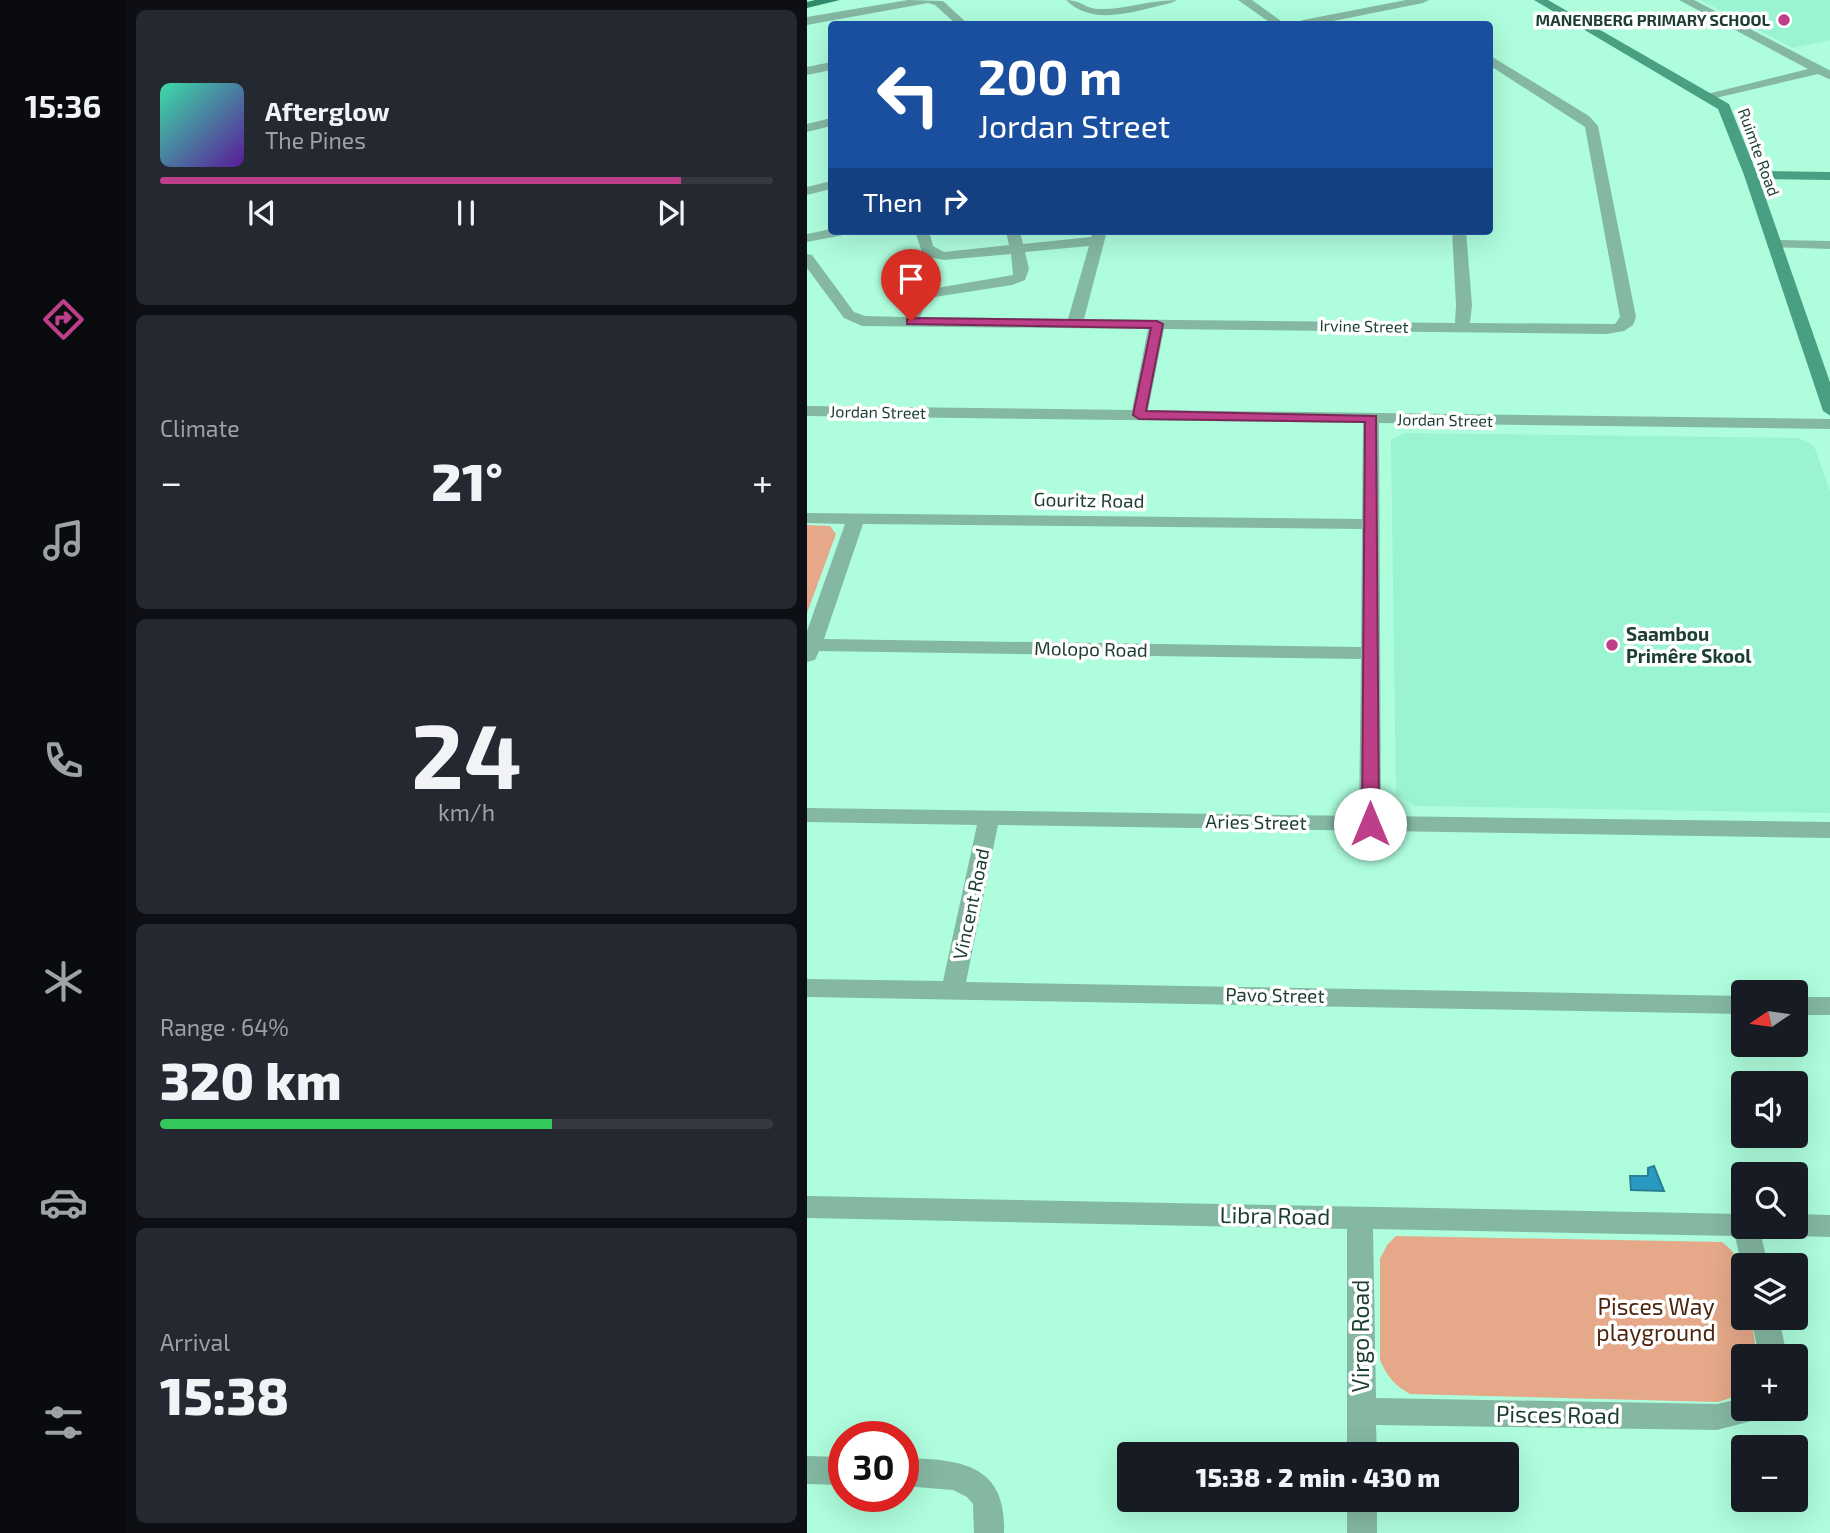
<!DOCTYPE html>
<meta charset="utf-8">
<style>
body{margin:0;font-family:"Exo 2",sans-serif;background:#242831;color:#f1f3f6;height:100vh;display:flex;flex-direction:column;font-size:26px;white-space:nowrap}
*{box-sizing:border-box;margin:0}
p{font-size:23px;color:#9ea1a6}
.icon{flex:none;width:38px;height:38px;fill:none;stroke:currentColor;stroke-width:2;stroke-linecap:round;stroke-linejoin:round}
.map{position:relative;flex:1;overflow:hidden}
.details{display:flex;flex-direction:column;gap:10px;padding:10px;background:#0d0f14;width:681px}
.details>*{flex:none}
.guide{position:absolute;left:21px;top:21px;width:665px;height:214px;border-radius:7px;box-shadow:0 7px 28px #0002;background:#1a4fa0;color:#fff;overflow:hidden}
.needle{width:46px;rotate:257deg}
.tools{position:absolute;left:924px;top:980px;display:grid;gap:14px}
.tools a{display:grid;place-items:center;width:77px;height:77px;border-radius:7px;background:#171b24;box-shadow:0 7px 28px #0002;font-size:35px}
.speed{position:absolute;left:21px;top:1421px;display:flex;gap:14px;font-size:35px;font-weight:700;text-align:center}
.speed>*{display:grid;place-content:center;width:91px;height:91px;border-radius:50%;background:#171b24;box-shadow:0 7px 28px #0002;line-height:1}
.speed .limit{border:10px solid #d22;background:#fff;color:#111}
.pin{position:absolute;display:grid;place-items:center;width:60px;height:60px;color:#fff;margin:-72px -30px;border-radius:50% 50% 50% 0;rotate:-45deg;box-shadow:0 0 7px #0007}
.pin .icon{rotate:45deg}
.me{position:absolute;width:77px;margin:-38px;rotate:0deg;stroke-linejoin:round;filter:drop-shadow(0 0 5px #0008)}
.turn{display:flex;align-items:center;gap:24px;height:147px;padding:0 35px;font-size:32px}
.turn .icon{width:91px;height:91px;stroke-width:2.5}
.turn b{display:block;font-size:49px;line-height:60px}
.then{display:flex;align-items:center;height:66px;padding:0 35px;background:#0003;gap:14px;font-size:26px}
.big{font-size:52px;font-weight:800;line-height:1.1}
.details .widget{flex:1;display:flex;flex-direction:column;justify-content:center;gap:10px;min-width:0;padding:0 24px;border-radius:10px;background:#242831}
.details .dial{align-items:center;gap:0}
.dial b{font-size:91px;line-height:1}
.song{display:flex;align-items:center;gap:21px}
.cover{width:84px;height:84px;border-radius:10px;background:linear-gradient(135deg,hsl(160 70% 55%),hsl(270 70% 35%))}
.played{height:7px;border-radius:4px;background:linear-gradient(90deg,#bd3e89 85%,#363941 85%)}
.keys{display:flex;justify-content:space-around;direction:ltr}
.heat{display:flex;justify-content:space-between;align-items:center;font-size:38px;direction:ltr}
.charge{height:10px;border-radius:5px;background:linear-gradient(90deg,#34c759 64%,#363941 0)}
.trip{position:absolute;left:310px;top:1442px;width:402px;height:70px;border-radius:7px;background:#171b24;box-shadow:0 7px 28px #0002;font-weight:800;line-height:70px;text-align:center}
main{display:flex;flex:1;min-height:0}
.menu{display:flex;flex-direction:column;width:126px;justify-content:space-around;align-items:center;background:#090b0e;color:#9ea1a6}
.menu .icon{width:49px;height:49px}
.menu .current{color:#bd3e89}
.menu b{font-size:32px;color:#f1f3f6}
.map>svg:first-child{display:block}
.built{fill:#9af3d1}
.green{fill:#e5a889}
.water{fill:#2a99c2;stroke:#267e97;stroke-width:2}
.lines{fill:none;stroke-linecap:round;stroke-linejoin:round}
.street{fill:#84b8a3;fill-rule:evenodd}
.secondary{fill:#499f81;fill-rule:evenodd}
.primary{fill:#30896b;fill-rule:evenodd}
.route{fill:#bd3e89;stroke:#7b2859;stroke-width:2}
.poi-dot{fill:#bd3e89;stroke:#fff;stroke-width:2.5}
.labels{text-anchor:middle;stroke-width:7;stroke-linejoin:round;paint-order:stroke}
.far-poi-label{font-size:16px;font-weight:bold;fill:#1d3e32;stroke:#fff;text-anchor:end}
.far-street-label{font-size:16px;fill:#1d3e32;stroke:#fff}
.street-label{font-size:19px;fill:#1d3e32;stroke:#fff}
.poi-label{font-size:19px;font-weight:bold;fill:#1d3e32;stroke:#fff;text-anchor:start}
.near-street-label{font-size:23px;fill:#1d3e32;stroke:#fff}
.near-park-label{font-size:23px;fill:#4e2610;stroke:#fff}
</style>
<main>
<nav class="menu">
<b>15:36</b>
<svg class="icon current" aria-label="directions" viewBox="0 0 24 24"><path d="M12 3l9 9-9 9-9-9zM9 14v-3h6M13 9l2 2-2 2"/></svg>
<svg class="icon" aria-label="music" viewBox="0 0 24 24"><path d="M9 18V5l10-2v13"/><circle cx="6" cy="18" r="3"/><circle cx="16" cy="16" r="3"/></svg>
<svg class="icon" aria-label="phone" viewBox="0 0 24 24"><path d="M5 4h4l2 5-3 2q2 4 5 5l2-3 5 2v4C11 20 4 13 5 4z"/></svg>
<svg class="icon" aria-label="climate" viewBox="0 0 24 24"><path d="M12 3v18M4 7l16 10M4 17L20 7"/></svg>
<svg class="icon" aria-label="car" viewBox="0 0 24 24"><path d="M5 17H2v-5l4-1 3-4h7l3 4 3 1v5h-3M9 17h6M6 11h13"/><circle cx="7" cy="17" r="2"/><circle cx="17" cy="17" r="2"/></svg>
<svg class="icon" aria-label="filters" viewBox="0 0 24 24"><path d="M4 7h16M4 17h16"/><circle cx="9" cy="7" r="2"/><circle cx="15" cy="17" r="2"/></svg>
</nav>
<section class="details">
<div class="widget">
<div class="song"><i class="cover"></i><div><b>Afterglow</b><p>The Pines</p></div></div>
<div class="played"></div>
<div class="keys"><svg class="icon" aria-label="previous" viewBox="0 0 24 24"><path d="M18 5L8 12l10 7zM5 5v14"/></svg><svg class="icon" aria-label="pause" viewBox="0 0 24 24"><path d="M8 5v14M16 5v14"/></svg><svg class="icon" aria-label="next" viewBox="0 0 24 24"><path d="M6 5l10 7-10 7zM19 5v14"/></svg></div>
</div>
<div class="widget"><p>Climate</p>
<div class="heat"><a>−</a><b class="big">21°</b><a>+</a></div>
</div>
<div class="widget dial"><b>24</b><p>km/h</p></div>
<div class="widget"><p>Range · 64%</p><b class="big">320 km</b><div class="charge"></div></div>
<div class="widget"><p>Arrival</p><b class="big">15:38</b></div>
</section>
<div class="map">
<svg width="1024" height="1533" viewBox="0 0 1024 1533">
<rect width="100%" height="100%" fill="#aefddd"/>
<g class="built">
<polygon points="893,0 1023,0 1023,40 986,48"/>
<polygon points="597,433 992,438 1007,446 1024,495 1023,813 608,806 589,794 584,440"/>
</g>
<g class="green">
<polygon points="0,525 23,526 29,534 0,613"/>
<path d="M589 1236 915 1242C944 1264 936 1284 936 1318H944L950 1356H936V1394L911 1402 603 1394C587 1385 580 1376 573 1360V1259L580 1245Z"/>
</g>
<polygon class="water" points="847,1166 857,1191 824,1190 823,1176 841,1176 841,1168"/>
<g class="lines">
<g class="street">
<polygon points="101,0 136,1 161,24 149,24 128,5 121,3 0,25 0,17"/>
<path d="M259 0C274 0 279 9 291 9 316 10 343 0 370 0L364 3C330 10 287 28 259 0Z"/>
<polygon points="431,0 445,0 478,24 465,24"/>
<polygon points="599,0 622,0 616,3 511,24 490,24 496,20"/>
<polygon points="872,0 887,0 1024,71 1024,80 1011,74 900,100 900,94 1001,69"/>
<path d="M682 55 782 116 791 126 829 317 826 325 817 331 800 334 357 329 341 410 1024 419V429L572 423 574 816 1024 822V838L191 825 159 982 936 996V1014L0 997V979L136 981 170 825 0 822V808L552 816 554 659 12 651 8 660 0 662V631L38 524 0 523V513L555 519 556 423 0 416V406L325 410 341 329 55 326 37 318 0 268V254L5 255 47 312 58 316 98 317 105 297 112 291 206 275 204 254 137 260 122 257 115 252 108 231H122L126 246 137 252 202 245 199 231H213L216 244 284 237 286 231H300L277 319 648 323 649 305 645 231H659L665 305 663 323 808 324 813 317 778 127 682 65ZM282 246 261 319 113 317 121 298 205 285 218 280 222 269 218 252ZM56 524 555 529 554 647 17 639Z"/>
<polygon points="24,62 24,70 0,75 0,67"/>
<polygon points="24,118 24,126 0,132 0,124"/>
<polygon points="24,181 24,189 0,195 0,187"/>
<polygon points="24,229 44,231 42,234 0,242 0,234"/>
<polygon points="967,240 1024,241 1024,249 962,247 960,244"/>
<rect x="989" y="997" width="35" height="18"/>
<polygon points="0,1196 936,1214 936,1227 952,1227 961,1265 936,1265 936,1271 928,1236 566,1229 569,1398 910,1404 936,1398 936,1409 960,1409 956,1418 910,1430 569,1425 570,1454 540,1454 540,1229 0,1218"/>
<polygon points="989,1214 1024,1215 1024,1237 989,1236 980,1233 977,1227 989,1227"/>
<polygon points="944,1318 972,1318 980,1356 952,1356"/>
<polygon points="0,1456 37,1457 37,1485 0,1484"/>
<path d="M96 1458C153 1459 200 1464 197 1533H167L166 1504 160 1497 146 1490 96 1486Z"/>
<rect x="540" y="1500" width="30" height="33"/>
</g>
<polygon class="secondary" points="727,0 741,0 922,104 949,171 1024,172 1024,180 952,179 1024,385 1024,416 1016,411 937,175 911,109"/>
<polygon class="primary" points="8,0 33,0 0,8 0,2"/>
</g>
<polygon class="route" points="104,318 350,321 356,324 339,411 569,416 572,824 569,828 558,828 555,824 558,422 332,419 326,415 344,328 100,324 100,319"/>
<g class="poi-dot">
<circle cx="977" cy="20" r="7"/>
<circle cx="805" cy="645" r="7"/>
</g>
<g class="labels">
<g class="far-poi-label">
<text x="963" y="26">MANENBERG PRIMARY SCHOOL</text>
</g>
<g class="far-street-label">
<text transform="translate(952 152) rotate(70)" y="6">Ruimte Road</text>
<text transform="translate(557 326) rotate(1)" y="6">Irvine Street</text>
<text transform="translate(71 412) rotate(1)" y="6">Jordan Street</text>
<text transform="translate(638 420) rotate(1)" y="6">Jordan Street</text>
</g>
<g class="street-label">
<text transform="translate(282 500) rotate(1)" y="7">Gouritz Road</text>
<text transform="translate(284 649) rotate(1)" y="7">Molopo Road</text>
<text transform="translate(449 822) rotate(1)" y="7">Aries Street</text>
<text transform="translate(164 904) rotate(-78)" y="7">Vincent Road</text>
<text transform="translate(468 995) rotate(1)" y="7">Pavo Street</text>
</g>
<g class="poi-label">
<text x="819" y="641">Saambou<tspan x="819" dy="22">Primêre Skool</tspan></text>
</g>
<g class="near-street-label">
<text transform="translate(468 1216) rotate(1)" y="8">Libra Road</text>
<text transform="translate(554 1336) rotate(-90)" y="8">Virgo Road</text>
<text transform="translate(751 1415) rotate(1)" y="8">Pisces Road</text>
</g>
<g class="near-park-label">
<text x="849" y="1315">Pisces Way<tspan x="849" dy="26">playground</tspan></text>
</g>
</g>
</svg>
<div class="tools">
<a><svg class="needle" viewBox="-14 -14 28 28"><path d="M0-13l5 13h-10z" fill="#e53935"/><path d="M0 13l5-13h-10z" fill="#9ea1a6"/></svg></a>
<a><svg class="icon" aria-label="sound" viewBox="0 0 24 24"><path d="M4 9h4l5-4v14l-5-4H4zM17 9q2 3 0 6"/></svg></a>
<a><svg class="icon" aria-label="search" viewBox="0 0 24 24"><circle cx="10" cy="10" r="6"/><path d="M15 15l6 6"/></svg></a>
<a><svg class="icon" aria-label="layers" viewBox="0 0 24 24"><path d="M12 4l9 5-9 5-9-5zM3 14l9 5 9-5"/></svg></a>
<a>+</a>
<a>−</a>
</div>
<div class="speed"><div class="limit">30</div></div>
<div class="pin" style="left:104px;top:321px;background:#d93025"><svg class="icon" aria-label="arrive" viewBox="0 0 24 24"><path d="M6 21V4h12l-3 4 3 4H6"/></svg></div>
<svg class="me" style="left:563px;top:824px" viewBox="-20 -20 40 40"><circle r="19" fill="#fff"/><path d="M0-13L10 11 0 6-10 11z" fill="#bd3e89"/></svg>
<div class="trip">15:38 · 2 min · 430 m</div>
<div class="guide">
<div class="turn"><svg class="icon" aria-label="left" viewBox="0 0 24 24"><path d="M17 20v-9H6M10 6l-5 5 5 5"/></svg><div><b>200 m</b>Jordan Street</div></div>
<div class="then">Then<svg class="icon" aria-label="right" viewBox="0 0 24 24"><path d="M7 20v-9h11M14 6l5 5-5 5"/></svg></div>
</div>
</div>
</main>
